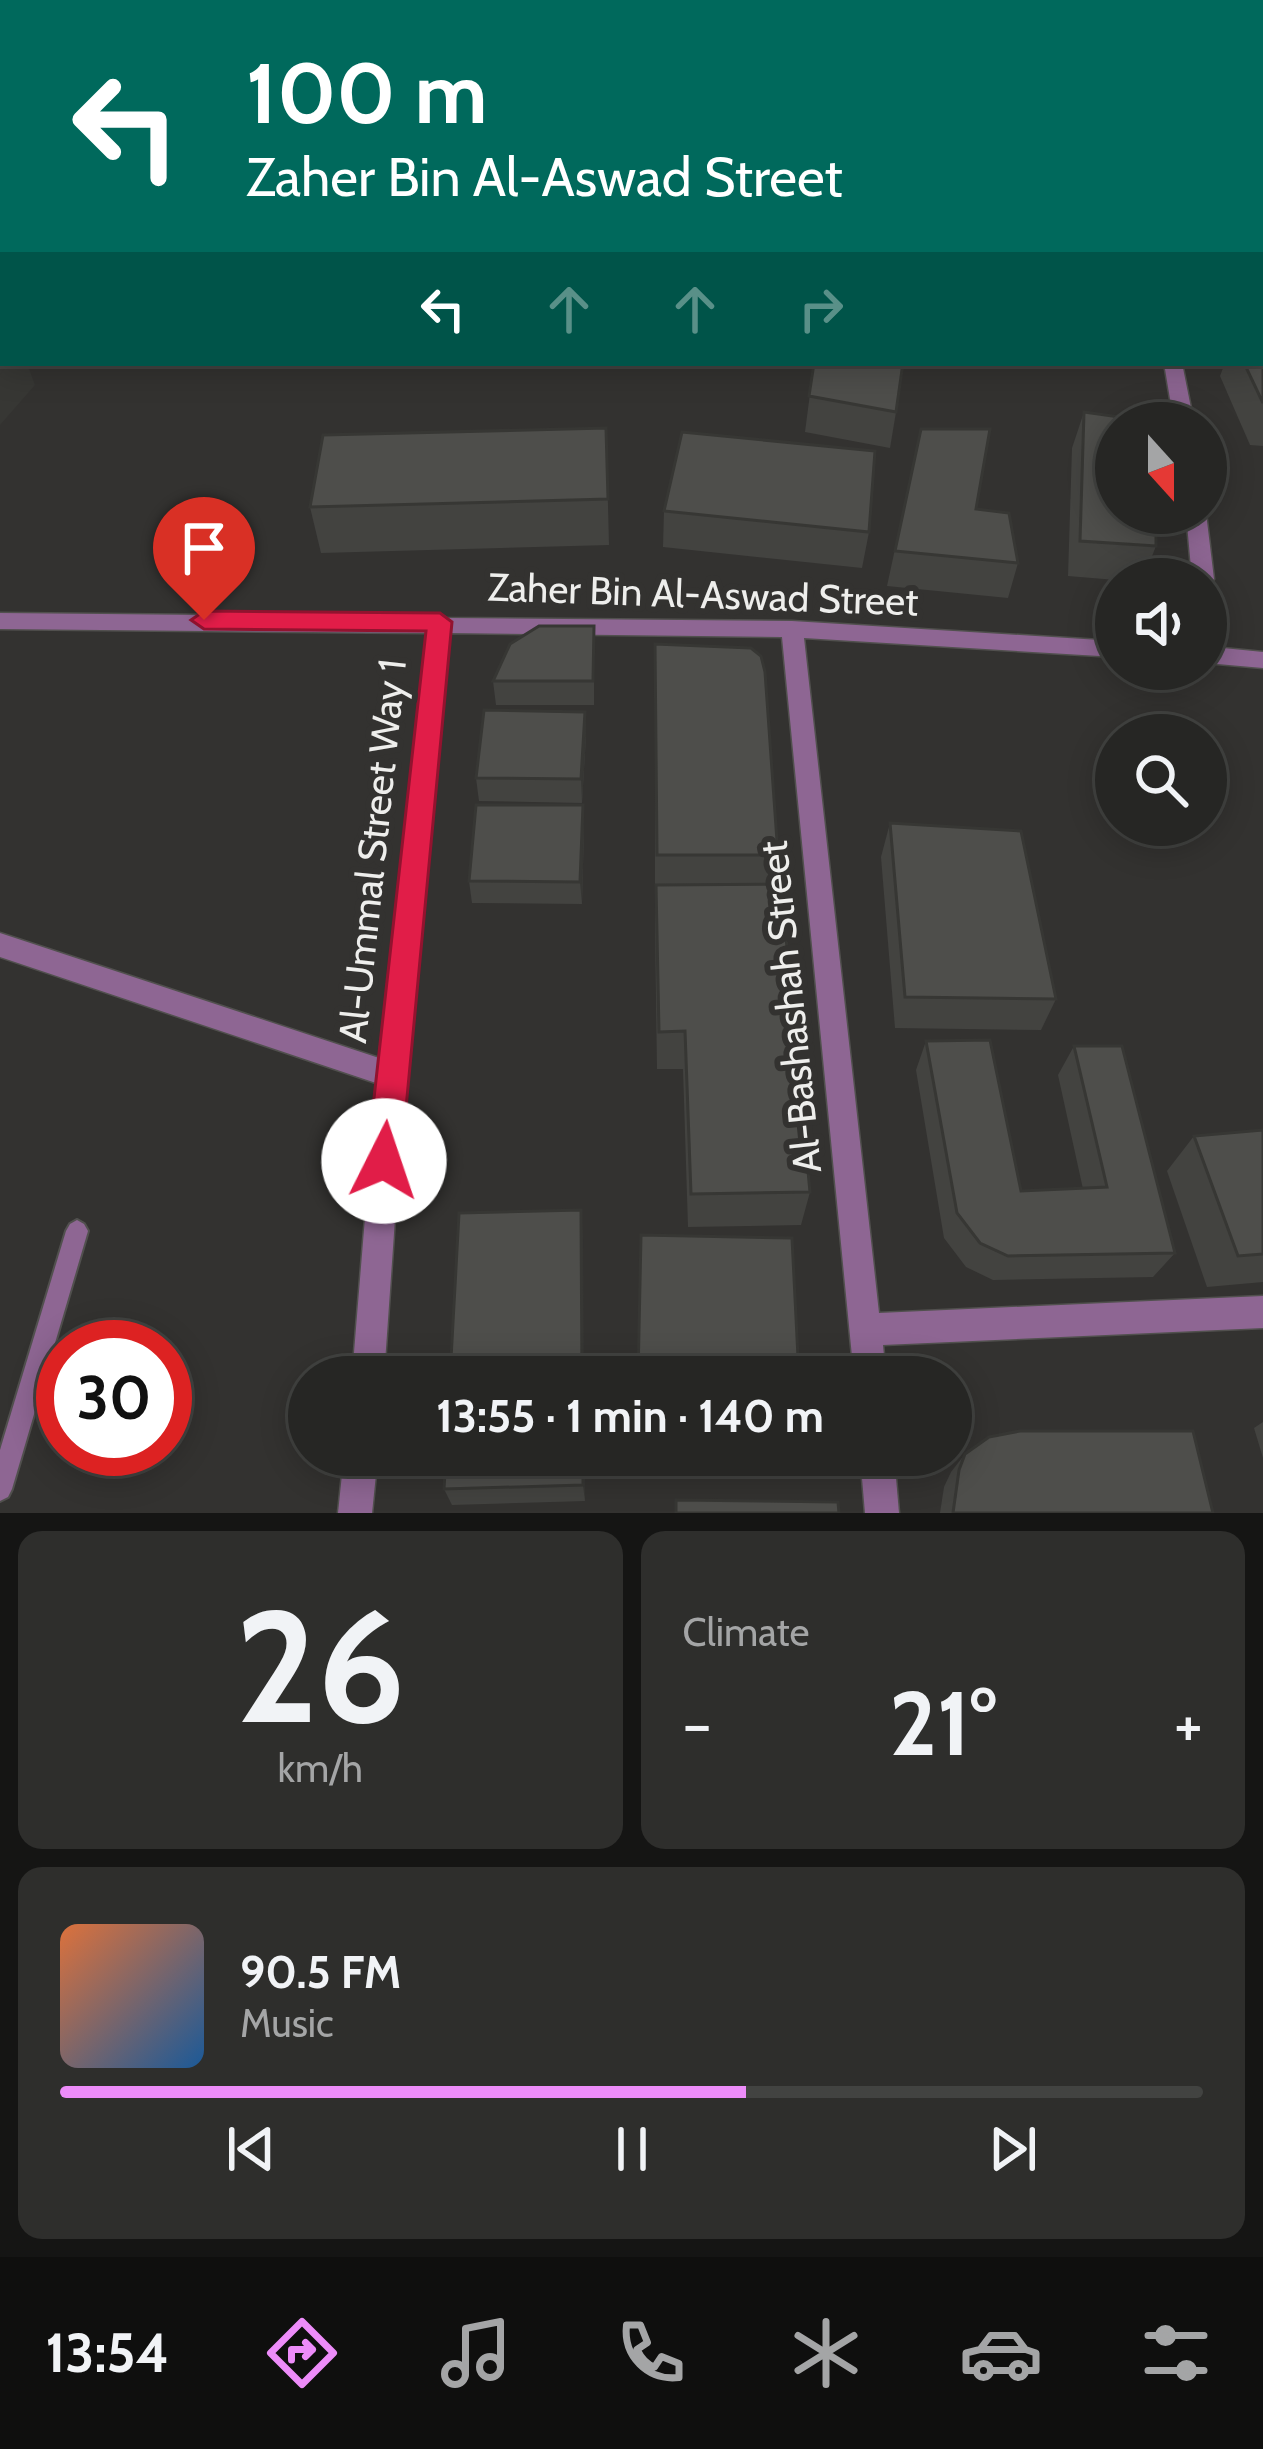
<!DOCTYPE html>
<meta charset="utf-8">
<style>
body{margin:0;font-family:Cabin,sans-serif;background:#2e2e2c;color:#f1f3f6;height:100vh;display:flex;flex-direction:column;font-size:45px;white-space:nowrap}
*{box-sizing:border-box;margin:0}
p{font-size:39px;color:#a4a5a6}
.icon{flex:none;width:66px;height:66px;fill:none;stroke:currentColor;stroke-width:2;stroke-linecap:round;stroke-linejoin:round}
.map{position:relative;height:1513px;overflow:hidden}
.sheet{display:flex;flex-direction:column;gap:18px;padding:18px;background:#151514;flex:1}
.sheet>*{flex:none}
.top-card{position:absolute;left:0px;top:0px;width:1263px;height:366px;box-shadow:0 6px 30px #0003,0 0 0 3px #424341;background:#00695c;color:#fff;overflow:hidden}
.needle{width:78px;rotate:159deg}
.controls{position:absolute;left:1095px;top:402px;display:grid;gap:24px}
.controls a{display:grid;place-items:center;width:132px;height:132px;border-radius:50%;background:#262624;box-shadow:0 6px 30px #0003,0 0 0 3px #424341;font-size:60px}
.speed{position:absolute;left:36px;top:1320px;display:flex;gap:24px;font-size:60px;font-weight:700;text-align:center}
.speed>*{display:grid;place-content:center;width:156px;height:156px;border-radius:50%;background:#262624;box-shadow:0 6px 30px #0003,0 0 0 3px #424341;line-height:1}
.speed .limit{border:18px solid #d22;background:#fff;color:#111}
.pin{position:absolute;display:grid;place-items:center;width:102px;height:102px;color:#fff;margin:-123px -51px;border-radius:50% 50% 50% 0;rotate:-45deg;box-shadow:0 0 12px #0007}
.pin .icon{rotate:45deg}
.me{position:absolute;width:132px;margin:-66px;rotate:4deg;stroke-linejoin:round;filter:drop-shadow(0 0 9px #0008)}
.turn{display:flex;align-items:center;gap:42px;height:252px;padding:0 48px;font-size:54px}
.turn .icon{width:156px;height:156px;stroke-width:2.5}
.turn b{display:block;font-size:84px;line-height:102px}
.lanes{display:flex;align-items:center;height:114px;padding:0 48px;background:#0003;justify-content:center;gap:60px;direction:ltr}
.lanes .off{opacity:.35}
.big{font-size:90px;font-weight:700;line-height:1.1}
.sheet .card{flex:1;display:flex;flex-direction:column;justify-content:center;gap:18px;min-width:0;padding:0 42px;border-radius:24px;background:#2e2e2c}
.sheet .dial{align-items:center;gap:0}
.dial b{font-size:156px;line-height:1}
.song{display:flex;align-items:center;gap:36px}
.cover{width:144px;height:144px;border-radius:18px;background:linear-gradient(135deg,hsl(20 70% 55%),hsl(210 70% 35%))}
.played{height:12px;border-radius:6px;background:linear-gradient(90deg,#ed8cf9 60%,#424341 60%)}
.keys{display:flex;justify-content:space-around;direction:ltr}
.heat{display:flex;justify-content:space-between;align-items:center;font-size:66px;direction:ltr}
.sheet .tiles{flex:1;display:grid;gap:18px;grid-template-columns:1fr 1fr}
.card:last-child{grid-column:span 2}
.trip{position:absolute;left:288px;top:1356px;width:684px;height:120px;border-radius:60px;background:#262624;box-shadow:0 6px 30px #0003,0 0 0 3px #424341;font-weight:700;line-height:120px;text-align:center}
.menu{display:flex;height:192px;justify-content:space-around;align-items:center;background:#0f0f0e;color:#a4a5a6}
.menu .icon{width:84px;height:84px}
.menu .active{color:#ed8cf9}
.menu b{font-size:54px;color:#f1f3f6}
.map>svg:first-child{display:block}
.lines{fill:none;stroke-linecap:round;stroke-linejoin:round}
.lane-casing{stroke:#51504e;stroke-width:4}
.street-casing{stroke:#51504e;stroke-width:3}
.lane{fill:#8e6693;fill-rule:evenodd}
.street{fill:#8e6693;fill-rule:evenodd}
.wall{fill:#434340}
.shaded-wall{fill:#373734}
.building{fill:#4e4e4b;stroke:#373734;stroke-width:3}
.route{fill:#e11d48;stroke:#92132f;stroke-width:3}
.labels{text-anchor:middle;stroke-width:12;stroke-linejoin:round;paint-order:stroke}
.street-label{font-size:39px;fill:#eeeeec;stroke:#333230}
</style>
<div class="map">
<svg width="1263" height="1513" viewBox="0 0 1263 1513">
<rect width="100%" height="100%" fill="#333230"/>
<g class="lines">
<g class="lane-casing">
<polygon id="lane" points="77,1220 84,1224 88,1231 12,1489 8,1497 0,1501 0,1450 66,1231 70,1224"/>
</g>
<g class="street-casing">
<g id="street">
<polygon points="124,0 142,0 145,3 127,3"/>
<polygon points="816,0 861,0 864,3 819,3"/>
<polygon points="3,37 3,46 0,47 0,38"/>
<polygon points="1260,62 1263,63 1263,71 1260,70"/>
<polygon points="3,248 3,258 0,259 0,249"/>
<polygon points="1164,363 1182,363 1194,423 1174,423"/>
<polygon points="1186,513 1206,513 1214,579 1211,584 1206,586 1206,579 1192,579"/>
<polygon points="1206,592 1217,600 1223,648 1263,652 1263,668 1206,663"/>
<polygon points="0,613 431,617 439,614 447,618 792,621 1116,641 1116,657 804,638 879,1313 1263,1296 1263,1328 883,1345 886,1377 854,1377 782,637 449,633 405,1075 384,1377 352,1377 376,1083 0,957 0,933 379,1058 427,633 0,629"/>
<polygon points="344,1455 378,1455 372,1513 338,1513"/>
<polygon points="860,1455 894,1455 899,1513 865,1513"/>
</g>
</g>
<use href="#lane" class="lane"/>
<use href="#street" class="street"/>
</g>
<g class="wall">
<rect x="941" y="0" width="84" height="3"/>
<polygon points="1260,72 1263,73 1263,199 1260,199"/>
<polygon points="0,262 3,263 3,333 0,329"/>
<polygon points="1263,341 1263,446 1250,445 1220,376 1225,363 1260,363"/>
<polygon points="814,363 896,412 890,448 805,432"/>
<polygon points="1084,412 1156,546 1143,579 1116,580 1068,576 1072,448"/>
<polygon points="606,428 609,545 321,553 310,507"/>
<polygon points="921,429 976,509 1018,563 1008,598 887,586"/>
<polygon points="664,511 869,532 862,568 663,547"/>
<polygon points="594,626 594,705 496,705 493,681"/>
<polygon points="655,644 778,855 774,884 810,1192 801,1225 688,1227 683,1069 657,1069 655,926"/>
<polygon points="585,712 586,736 582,803 479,801 476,778"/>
<polygon points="890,823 1056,999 1041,1030 895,1028 881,857"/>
<polygon points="584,828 582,904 472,903 469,881"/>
<polygon points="926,1041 1021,1191 1083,1189 1058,1075 1074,1046 1175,1253 1153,1277 993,1280 966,1267 944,1238 916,1070"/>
<polygon points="1263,1130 1263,1282 1207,1287 1167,1171 1194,1136"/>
<polygon points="1263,1422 1263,1458 1254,1428"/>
<polygon points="965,1454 1213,1513 940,1513 944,1487 951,1472"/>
<polygon points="585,1455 585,1501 452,1505 444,1489"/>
<polygon points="636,1455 799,1455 795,1464 636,1460"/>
</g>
<g class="shaded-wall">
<polygon points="8,363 27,363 35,385 0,425 0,372"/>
<polygon points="585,712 586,736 582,803 581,779"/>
<polygon points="583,805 584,828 582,904 580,882"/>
<polygon points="581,1210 583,1235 584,1377 582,1377"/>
<polygon points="583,1455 585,1455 585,1501 583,1485"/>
</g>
<g class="building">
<polygon points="1260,72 1263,73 1263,155 1260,154"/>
<polygon points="0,262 3,263 3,291 0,293"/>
<polygon points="1260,341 1263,341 1263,403 1244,363 1260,363"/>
<polygon points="0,347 3,347 3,363 8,363 0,372"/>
<polygon points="814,363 903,363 896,412 809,396"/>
<polygon points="1084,412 1155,422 1116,423 1116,513 1156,513 1156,546 1080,541"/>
<polygon points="606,428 608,499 310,507 323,435"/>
<polygon points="921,429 990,429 976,509 1009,513 1018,563 895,551"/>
<polygon points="682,432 875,451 869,532 664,511"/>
<polygon points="539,626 594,626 593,681 493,681 510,644"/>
<polygon points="655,644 751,648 761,656 765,672 778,855 657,855"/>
<polygon points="484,710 585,712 581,779 476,778"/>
<polygon points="476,805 583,805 580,882 469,881"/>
<polygon points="890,823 1021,831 1056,999 905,997"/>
<polygon points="781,884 810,1192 691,1194 685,1031 659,1032 656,885"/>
<polygon points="990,1040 1021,1191 1107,1187 1074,1046 1122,1046 1175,1253 1008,1256 980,1243 957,1213 926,1041"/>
<polygon points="1263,1130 1263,1254 1238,1256 1194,1136"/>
<polygon points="581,1210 582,1377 450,1377 459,1213"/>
<polygon points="641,1235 792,1238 799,1377 638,1377"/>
<polygon points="1020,1431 1193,1431 1213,1513 953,1513 959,1470 965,1454 989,1437"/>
<polygon points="446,1455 583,1455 583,1485 444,1489"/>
<polygon points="676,1500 838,1502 839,1513 676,1513"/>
</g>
<polygon class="route" points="204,611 440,613 452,622 401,1161 396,1173 384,1177 372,1173 367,1161 426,631 204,629 191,620"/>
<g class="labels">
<g class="street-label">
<text transform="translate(703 594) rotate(2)" y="14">Zaher Bin Al-Aswad Street</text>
<text transform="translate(372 851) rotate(-84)" y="14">Al-Ummal Street Way 1</text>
<text transform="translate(790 1007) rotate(-96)" y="14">Al-Bashashah Street</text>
</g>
</g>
</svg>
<div class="controls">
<a><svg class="needle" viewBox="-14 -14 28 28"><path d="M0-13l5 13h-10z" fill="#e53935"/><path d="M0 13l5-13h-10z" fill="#a4a5a6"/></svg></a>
<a><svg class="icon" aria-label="sound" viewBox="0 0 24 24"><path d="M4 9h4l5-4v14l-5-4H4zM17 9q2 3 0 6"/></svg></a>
<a><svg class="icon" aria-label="search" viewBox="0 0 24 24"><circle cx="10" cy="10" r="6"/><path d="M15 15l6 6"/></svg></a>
</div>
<div class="speed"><div class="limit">30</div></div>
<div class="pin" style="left:204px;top:620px;background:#d93025"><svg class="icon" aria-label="arrive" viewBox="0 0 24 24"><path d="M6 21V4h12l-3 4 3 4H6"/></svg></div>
<svg class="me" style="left:384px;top:1161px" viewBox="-20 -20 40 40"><circle r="19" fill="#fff"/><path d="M0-13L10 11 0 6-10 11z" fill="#e11d48"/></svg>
<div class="trip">13:55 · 1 min · 140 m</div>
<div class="top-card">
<div class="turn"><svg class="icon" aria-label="left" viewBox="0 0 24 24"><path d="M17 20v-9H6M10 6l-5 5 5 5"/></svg><div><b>100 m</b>Zaher Bin Al-Aswad Street</div></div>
<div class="lanes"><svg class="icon" aria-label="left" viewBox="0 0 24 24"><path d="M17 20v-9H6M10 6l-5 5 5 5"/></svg><svg class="icon off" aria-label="ahead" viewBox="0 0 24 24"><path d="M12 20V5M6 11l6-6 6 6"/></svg><svg class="icon off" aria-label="ahead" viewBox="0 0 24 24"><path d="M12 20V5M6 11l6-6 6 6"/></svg><svg class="icon off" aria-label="right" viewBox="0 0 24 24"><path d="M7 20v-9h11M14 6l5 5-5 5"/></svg></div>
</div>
</div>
<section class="sheet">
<div class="tiles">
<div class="card dial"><b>26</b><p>km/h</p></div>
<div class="card"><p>Climate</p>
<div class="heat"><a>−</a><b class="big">21°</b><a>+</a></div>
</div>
<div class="card">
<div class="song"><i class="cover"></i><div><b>90.5 FM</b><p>Music</p></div></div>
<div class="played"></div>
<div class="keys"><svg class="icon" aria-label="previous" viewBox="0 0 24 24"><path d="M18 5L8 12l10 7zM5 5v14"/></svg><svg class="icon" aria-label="pause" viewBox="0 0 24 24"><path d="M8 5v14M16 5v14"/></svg><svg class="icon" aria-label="next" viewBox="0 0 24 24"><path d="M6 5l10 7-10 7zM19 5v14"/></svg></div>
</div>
</div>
</section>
<nav class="menu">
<b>13:54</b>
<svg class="icon active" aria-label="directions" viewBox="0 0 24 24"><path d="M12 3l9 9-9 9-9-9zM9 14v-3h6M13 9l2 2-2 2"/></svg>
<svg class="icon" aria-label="music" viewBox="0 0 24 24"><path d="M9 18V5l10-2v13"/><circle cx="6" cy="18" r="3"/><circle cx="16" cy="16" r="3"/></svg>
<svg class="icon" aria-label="phone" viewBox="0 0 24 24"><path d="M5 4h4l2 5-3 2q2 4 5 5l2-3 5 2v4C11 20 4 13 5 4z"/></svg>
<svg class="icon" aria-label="climate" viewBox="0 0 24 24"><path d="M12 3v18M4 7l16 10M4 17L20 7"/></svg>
<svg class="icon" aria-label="car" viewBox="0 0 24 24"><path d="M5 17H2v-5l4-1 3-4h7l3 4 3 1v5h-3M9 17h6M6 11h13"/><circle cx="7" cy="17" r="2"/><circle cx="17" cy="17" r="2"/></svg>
<svg class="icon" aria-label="filters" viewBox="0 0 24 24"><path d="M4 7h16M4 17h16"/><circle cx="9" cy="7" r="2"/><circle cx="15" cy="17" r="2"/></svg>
</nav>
